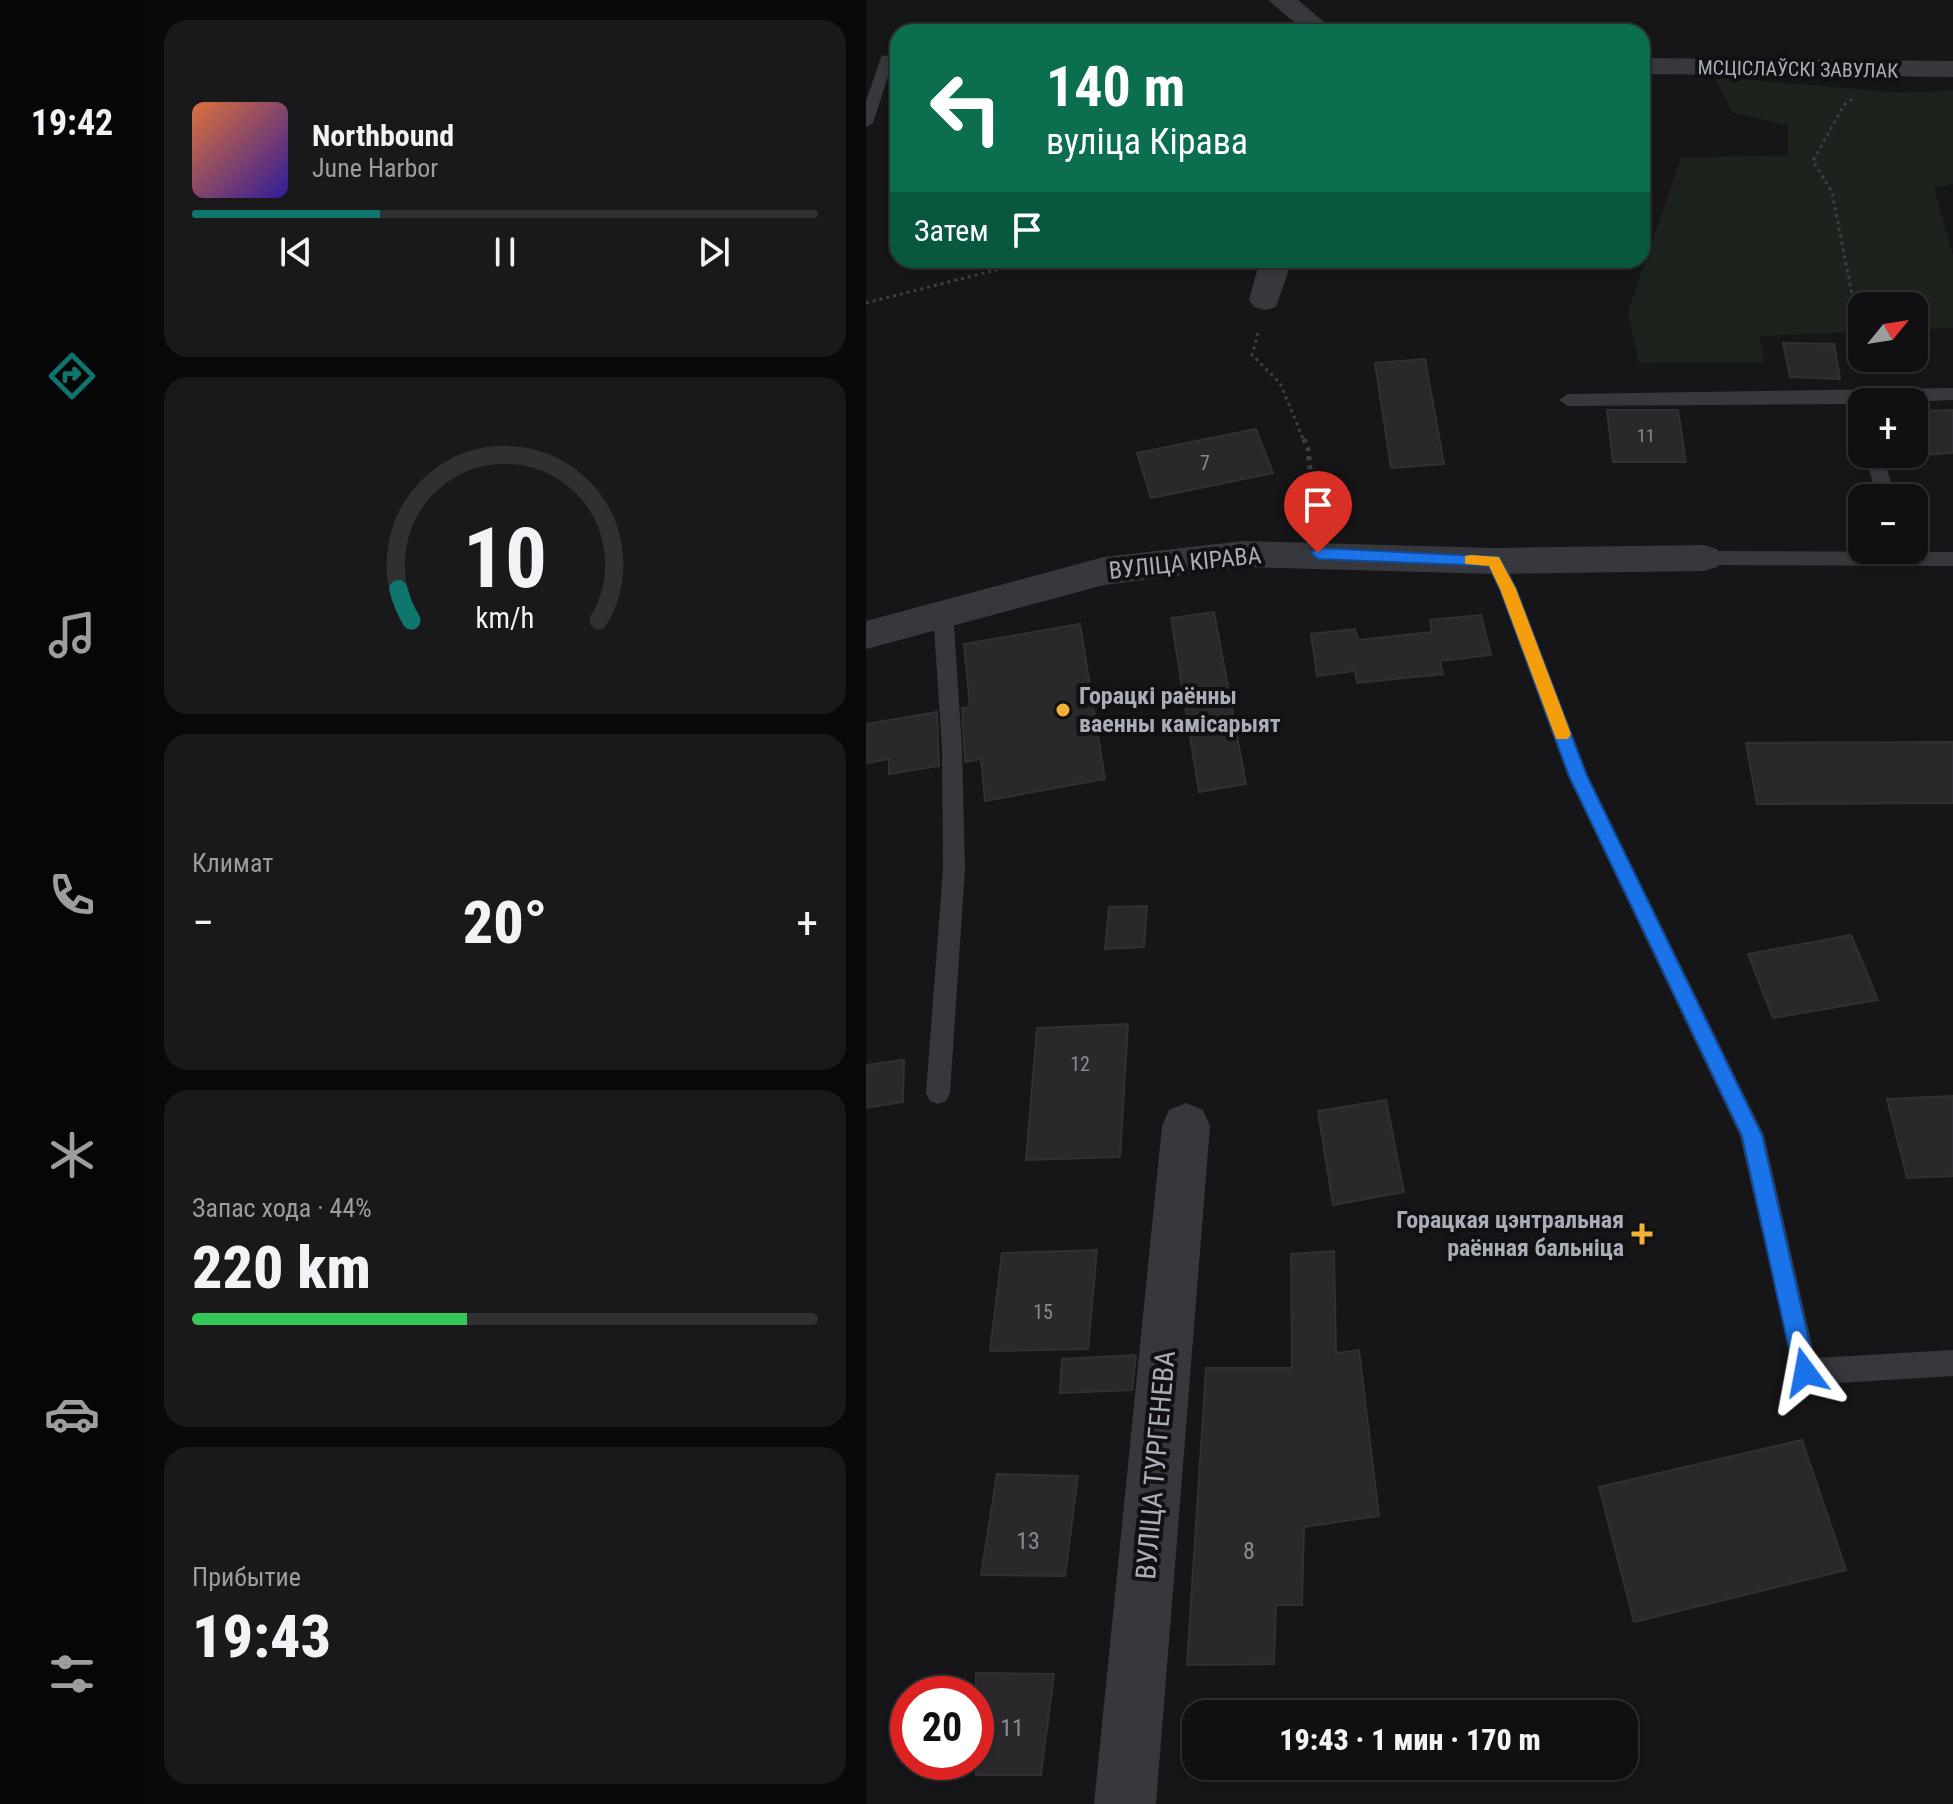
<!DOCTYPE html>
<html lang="ru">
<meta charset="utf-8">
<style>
body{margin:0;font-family:"Roboto Condensed",sans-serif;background:#19191b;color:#f1f3f6;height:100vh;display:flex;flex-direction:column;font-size:30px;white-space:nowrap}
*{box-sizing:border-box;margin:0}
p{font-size:26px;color:#9c9d9f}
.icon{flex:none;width:44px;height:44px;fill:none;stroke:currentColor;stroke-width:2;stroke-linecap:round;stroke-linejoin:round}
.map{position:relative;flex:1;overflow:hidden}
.details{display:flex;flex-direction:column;gap:20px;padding:20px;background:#09090a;width:722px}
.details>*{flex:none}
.banner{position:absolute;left:24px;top:24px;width:760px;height:244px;border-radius:24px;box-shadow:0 2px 6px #0004,0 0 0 2px #303032;background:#0b6e4f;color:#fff;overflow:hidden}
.needle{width:52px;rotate:60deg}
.controls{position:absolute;left:982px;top:292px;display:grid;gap:16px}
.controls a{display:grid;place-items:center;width:80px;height:80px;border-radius:16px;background:#101012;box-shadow:0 2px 6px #0004,0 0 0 2px #303032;font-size:40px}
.speed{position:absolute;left:24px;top:1676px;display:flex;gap:16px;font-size:40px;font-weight:700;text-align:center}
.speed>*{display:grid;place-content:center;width:104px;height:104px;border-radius:50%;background:#101012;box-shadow:0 2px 6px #0004,0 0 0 2px #303032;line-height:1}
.speed .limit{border:12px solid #d22;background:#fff;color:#111}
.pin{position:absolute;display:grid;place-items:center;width:68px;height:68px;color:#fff;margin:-82px -34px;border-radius:50% 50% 50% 0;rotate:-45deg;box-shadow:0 0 8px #0007}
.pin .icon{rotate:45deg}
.me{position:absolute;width:88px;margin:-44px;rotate:347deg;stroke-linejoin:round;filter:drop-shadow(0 0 6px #0008)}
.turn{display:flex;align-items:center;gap:28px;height:168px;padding:0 24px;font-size:36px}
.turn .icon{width:104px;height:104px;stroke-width:2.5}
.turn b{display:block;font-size:56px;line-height:68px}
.then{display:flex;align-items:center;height:76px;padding:0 24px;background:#0003;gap:16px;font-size:30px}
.big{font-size:60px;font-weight:800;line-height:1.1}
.details .widget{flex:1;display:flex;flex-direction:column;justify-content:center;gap:12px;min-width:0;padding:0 28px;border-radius:24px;background:#19191b}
.details .dial{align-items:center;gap:0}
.dial svg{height:208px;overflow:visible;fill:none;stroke:#303032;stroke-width:7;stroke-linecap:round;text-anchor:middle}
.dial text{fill:#f1f3f6;stroke:none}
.song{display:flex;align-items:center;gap:24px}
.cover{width:96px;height:96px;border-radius:12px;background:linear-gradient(135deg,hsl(20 70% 55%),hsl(250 70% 35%))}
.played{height:8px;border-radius:4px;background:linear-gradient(90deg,#0f766e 30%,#303032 30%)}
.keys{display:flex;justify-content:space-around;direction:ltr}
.heat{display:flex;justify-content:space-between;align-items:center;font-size:44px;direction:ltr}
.charge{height:12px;border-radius:6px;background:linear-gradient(90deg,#34c759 44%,#303032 0)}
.trip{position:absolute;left:316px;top:1700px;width:456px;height:80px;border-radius:24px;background:#101012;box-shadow:0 2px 6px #0004,0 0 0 2px #303032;font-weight:800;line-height:80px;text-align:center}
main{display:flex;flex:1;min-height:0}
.tabs{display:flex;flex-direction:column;width:144px;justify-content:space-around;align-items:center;background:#060607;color:#9c9d9f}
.tabs .icon{width:56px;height:56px}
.tabs .current{color:#0f766e}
.tabs b{font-size:36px;color:#f1f3f6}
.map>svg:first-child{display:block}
.green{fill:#1c231d}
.building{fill:#29292c;stroke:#303034;stroke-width:2}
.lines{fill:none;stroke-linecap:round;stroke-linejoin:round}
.path-far1{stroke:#3d3f44;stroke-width:3;stroke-dasharray:3 4;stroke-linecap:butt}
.path{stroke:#3d3f44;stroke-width:5;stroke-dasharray:4 5;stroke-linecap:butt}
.lane{fill:#37383d;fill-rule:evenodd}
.street{fill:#37383d;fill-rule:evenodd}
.route{fill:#1a73e8;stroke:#114b97;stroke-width:2}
.slow{fill:#f59e0b}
.poi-dot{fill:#f2b134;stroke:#111113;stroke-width:3}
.labels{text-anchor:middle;stroke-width:8;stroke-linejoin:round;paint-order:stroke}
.far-number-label{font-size:18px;fill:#888b94}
.far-street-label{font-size:20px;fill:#a8adb8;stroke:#111113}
.number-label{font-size:20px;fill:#888b94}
.street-label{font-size:24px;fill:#a8adb8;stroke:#111113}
.poi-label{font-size:24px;font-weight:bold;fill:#a8adb8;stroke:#111113;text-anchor:start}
.near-number-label{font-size:24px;fill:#888b94}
.near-street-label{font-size:28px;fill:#a8adb8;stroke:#111113}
</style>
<main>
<nav class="tabs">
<b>19:42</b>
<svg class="icon current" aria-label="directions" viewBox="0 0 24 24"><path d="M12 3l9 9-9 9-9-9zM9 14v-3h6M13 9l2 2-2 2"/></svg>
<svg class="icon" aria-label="music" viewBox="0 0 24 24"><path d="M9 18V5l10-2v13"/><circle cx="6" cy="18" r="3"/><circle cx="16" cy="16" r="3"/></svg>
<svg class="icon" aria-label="phone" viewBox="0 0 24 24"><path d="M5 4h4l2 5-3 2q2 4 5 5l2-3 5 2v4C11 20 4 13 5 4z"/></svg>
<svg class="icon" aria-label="climate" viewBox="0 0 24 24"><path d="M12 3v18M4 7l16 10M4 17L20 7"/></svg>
<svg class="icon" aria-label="car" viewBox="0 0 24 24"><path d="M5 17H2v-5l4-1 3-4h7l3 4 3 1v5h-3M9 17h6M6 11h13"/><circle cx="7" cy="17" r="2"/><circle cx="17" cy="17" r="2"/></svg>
<svg class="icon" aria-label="filters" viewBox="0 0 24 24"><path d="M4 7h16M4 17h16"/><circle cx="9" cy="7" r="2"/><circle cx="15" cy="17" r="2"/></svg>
</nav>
<section class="details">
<div class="widget">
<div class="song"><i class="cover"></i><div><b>Northbound</b><p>June Harbor</p></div></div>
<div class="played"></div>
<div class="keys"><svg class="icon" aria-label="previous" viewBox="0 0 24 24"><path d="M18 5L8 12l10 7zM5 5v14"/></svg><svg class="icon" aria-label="pause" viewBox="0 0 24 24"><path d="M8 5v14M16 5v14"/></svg><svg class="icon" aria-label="next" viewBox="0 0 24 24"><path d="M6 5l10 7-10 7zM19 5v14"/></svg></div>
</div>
<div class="widget dial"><svg viewBox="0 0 100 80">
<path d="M14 69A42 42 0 1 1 86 69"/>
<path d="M14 69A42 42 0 0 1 9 57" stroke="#0f766e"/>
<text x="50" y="56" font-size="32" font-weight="700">10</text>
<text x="50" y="72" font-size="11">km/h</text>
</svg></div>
<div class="widget"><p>Климат</p>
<div class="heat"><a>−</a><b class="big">20°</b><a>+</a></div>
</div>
<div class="widget"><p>Запас хода · 44%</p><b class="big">220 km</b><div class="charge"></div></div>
<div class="widget"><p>Прибытие</p><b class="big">19:43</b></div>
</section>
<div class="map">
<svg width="1087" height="1804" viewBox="0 0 1087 1804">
<rect width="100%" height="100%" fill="#161618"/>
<polygon class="green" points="848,77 1037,93 1087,90 1087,184 1068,188 1087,256 1087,328 1048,330 1048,306 996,306 996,332 894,336 898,362 773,363 762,312 815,158 922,155 922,125 867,113"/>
<g class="building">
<polygon points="917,343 968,344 974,379 924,377"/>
<polygon points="559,359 578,464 525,468 509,363"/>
<polygon points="741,410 812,410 820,462 747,462"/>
<polygon points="1087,410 1087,453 1056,455 1048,434 1048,411"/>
<polygon points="390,429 407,473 285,498 271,453"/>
<polygon points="348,612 380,784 333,792 305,618"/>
<polygon points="615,615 625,655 574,661 577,674 491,683 489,671 451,676 445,634 489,629 492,640 566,632 564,620"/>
<polygon points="214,624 239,779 119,801 115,759 99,762 96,708 104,707 98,644"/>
<polygon points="71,712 73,766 23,774 23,759 0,763 0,724"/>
<polygon points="1087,742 1087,803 891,804 880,743"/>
<polygon points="281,906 278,947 239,949 243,907"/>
<polygon points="985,935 1012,1000 907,1018 882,954"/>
<polygon points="262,1024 254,1157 160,1160 171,1028"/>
<polygon points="38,1060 37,1102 0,1108 0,1065"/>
<polygon points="1087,1096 1087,1176 1041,1178 1021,1099"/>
<polygon points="520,1100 538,1192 467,1205 452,1111"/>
<polygon points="231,1250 222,1349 124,1351 136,1253"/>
<polygon points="468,1251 470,1353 493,1350 513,1516 438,1527 436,1605 410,1605 408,1664 321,1665 340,1368 426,1368 425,1254"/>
<polygon points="270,1355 266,1390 194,1393 196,1359"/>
<polygon points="936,1440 980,1570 768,1622 733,1487"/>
<polygon points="131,1474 212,1476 199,1576 115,1575"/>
<polygon points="110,1673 188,1674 175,1775 110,1775"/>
</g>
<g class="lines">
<g class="path-far1">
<polyline points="986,99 978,105 947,161 966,192 996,346"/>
<polyline points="0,303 169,260"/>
<polyline points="392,333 386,355 414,383 438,441"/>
</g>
<polyline class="path" points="438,439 442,449 449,521"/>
<g class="lane">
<polygon points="16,55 28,58 7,123 0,127 0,101"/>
<polygon points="1087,388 1087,400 996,404 702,406 693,400 702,394"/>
<polygon points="996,411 996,425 987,419 990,413"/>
<polygon points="998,454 1016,454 1030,498 1012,498"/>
<polygon points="838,551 1087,552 1087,566 838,565 829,558"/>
<polygon points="628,554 635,556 651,589 722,776 898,1135 949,1358 1087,1350 1087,1376 939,1385 930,1381 874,1136 702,776 633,589 619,561"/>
<polygon points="77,605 87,612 96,748 99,869 84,1093 80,1101 72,1104 64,1101 60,1093 77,869 76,748 67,612"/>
</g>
<g class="street">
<polygon points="402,0 432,0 470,32 440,32"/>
<polygon points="776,58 1087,61 1087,77 776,74"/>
<polygon points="394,260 426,260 410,307 399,310 388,307 383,300"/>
<polygon points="377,541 628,548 838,545 851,549 857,558 851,567 838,571 628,574 377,567 238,585 0,649 0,621 238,557"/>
<polygon points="320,1103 337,1110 344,1126 290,1804 228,1804 296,1126 303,1110"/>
</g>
</g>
<polygon class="route" points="452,548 633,557 650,589 721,776 896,1135 950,1372 946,1380 939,1383 931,1380 928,1372 876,1136 703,776 634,589 623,566 452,559 445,553"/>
<polygon class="slow" points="605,555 633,557 650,589 705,734 702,739 690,739 634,589 623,566 599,564 599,556"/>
<g class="poi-dot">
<circle cx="197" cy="710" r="8"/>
<path d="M772 1222h8v8h8v8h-8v8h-8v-8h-8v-8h8z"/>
</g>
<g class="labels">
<g class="far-number-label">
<text x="780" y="442">11</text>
</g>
<g class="far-street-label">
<text transform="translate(932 69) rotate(1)" y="7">МСЦІСЛАЎСКІ ЗАВУЛАК</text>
</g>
<g class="number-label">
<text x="339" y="470">7</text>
<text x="214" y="1071">12</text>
<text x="177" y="1319">15</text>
</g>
<g class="street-label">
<text transform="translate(319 563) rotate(-6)" y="8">ВУЛІЦА КІРАВА</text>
</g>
<g class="poi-label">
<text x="213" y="704">Горацкі раённы<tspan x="213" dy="28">ваенны камісарыят</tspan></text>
<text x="758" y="1228" text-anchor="end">Горацкая цэнтральная<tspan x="758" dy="28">раённая бальніца</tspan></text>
</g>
<g class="near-number-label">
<text x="162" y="1549">13</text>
<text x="383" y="1559">8</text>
<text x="146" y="1736">11</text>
</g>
<g class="near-street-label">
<text transform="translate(289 1465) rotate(-85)" y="10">ВУЛІЦА ТУРГЕНЕВА</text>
</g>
</g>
</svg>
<div class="controls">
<a><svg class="needle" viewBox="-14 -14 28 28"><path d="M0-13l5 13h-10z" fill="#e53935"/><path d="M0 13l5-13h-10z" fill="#9c9d9f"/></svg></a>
<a>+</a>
<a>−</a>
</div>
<div class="speed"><div class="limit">20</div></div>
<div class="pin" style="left:452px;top:553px;background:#d93025"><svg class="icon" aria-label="arrive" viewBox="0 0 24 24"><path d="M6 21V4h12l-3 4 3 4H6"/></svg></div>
<svg class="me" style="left:939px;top:1372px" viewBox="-20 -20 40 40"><path d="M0-17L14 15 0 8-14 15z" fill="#1a73e8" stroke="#fff" stroke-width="4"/></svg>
<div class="trip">19:43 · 1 мин · 170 m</div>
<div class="banner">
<div class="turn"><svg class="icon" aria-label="left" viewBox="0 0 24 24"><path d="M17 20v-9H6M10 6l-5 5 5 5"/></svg><div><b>140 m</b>вуліца Кірава</div></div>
<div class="then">Затем<svg class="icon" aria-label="arrive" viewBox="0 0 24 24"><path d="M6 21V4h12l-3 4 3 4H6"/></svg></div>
</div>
</div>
</main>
